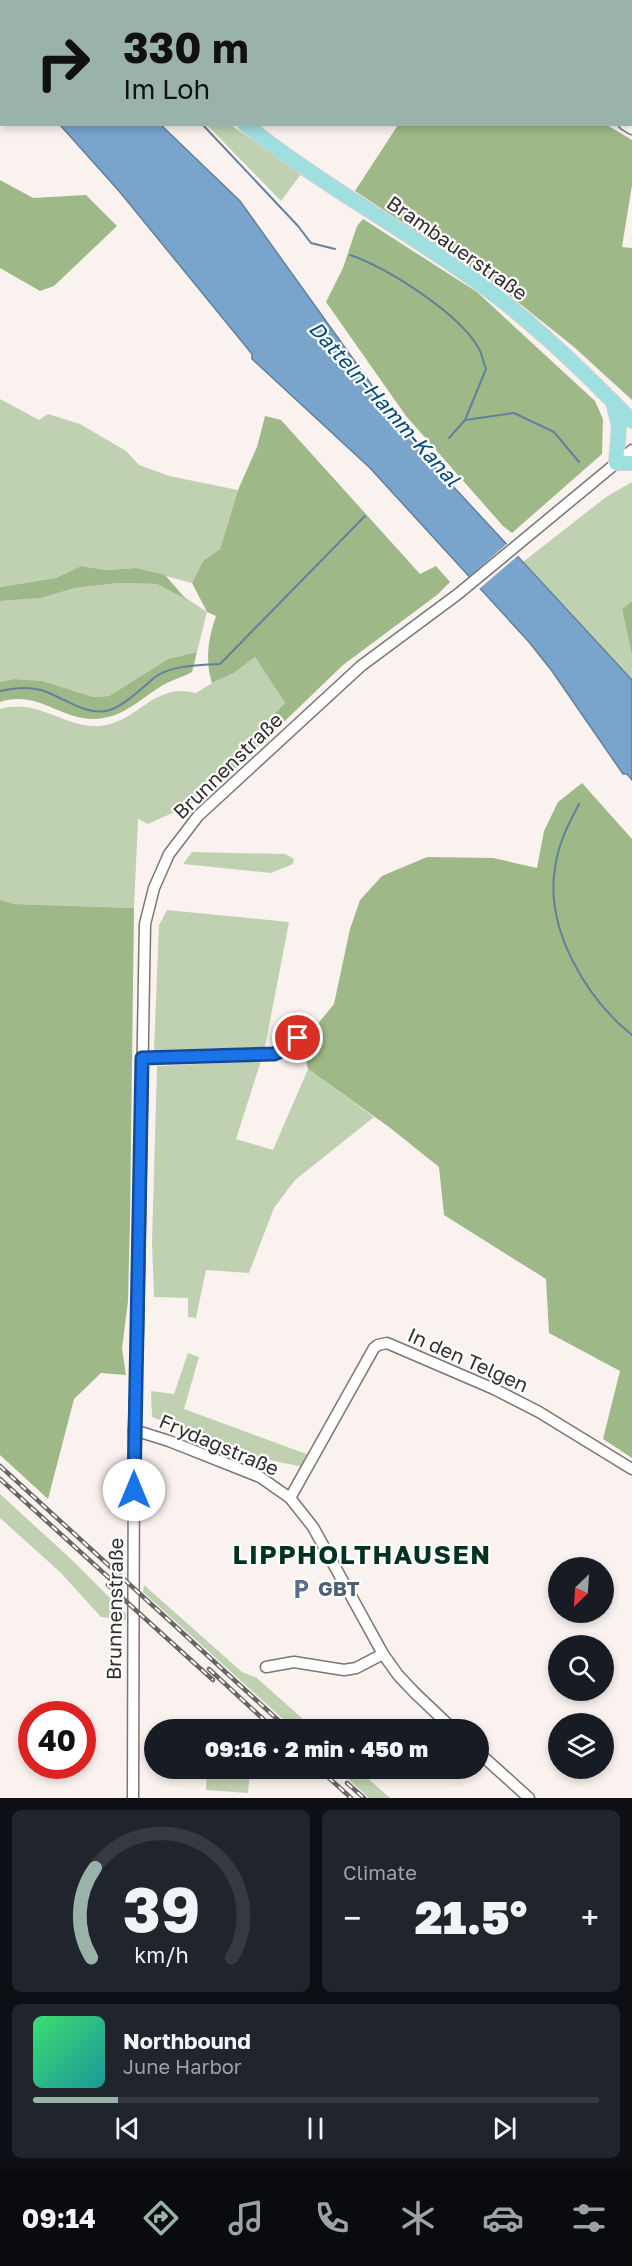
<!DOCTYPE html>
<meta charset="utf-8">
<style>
body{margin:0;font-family:"Golos Text",sans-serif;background:#20242c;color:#f1f3f6;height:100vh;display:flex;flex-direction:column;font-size:22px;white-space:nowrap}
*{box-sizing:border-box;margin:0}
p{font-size:20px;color:#9ea1a6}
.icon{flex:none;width:33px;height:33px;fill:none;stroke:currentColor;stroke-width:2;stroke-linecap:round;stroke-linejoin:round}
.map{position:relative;height:1798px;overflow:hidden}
.sheet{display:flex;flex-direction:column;gap:12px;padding:12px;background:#0d0f14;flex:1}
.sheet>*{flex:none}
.banner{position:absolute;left:0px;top:0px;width:633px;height:126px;box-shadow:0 3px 9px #0003;background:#99b3aa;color:#111;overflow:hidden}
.needle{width:39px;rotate:205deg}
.buttons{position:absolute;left:548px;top:1557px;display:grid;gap:12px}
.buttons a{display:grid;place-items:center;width:66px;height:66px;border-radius:50%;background:#171b24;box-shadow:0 3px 9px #0003;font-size:30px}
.speed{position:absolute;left:18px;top:1701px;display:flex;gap:12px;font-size:30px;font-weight:700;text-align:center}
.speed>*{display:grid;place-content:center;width:78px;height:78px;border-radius:50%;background:#171b24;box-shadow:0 3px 9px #0003;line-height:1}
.speed .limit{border:9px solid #d22;background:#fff;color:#111}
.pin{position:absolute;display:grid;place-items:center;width:51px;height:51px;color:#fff;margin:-26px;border:3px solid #fff;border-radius:50%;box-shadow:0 2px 6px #0007}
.me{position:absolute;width:66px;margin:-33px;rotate:0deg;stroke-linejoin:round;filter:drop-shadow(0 0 4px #0008)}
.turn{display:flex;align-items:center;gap:21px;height:126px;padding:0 24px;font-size:27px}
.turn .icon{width:78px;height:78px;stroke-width:2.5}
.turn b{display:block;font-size:42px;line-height:51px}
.big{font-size:45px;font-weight:800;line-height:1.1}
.sheet .widget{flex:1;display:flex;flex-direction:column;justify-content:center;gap:9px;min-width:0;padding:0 21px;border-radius:9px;background:#20242c}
.sheet .dial{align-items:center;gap:0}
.dial svg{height:156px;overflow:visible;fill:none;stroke:#363941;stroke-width:7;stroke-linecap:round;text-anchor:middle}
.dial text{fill:#f1f3f6;stroke:none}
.song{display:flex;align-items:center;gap:18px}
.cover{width:72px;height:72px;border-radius:9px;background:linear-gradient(135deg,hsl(140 70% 55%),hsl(180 70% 35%))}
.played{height:6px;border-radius:3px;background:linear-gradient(90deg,#99b3aa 15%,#363941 15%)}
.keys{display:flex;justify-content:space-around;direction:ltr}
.heat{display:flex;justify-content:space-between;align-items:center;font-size:33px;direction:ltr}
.sheet .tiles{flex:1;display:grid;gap:12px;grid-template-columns:1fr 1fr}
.widget:last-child{grid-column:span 2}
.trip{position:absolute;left:144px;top:1719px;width:345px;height:60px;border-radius:30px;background:#171b24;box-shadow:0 3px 9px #0003;font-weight:800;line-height:60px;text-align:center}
.tabs{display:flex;height:96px;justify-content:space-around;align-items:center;background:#090b0e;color:#9ea1a6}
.tabs .icon{width:42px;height:42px}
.tabs .active{color:#99b3aa}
.tabs b{font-size:27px;color:#f1f3f6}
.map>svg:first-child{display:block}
.green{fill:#bfd1b0}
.forest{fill:#9eb887}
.water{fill:#79a4cb;stroke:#63819c;stroke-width:1.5}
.pier{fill:#faf2ef}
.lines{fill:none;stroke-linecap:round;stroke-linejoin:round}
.stream{stroke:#63819c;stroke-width:2}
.minor-casing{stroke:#7c7572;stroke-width:13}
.major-casing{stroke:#d2d1d1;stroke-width:16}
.minor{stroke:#fff;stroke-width:10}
.major{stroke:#9edfe0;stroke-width:14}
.rail-casing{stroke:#696563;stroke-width:4.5}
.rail{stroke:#fff;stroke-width:2;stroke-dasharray:7;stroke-linecap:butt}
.route-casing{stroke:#114b97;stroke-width:15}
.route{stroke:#1a73e8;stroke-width:10}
.labels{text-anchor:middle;stroke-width:4.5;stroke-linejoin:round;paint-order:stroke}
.street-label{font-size:20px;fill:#312e2d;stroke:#fff}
.service-label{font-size:20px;font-weight:bold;fill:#4e5e75;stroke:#fff;text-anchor:start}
.water-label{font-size:21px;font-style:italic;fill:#004a7a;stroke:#fff}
.district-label{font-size:26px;font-weight:bold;letter-spacing:1.5px;fill:#023321;stroke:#fff}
</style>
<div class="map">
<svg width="632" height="1798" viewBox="0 0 632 1798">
<rect width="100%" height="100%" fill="#faf2ef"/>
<g class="green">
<polygon points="207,125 231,125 301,174 281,201"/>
<polygon points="0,399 39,420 48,414 80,424 126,451 139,465 169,476 238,490 220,549 203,561 192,583 136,568 106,570 81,566 56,578 0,587"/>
<polygon points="632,482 632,601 622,609 632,656 632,680 523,562 606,497"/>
<polygon points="119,583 157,584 186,598 207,612 197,652 168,659 109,696 93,697 43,681 14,679 0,682 0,601 41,598 75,588"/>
<path d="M255 657 285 703 228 761 190 805 148 824 138 819 134 908 14 904 0 900V709C39 698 63 728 99 726 141 722 150 683 196 693L212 683 234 673Z"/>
<polygon points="192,852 285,854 294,859 293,864 271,873 183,864"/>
<polygon points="167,910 289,922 265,1047 154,1050 159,925"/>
<polygon points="261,1061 236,1139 273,1150 308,1069 374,1117 295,1180 274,1208 249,1273 206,1270 196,1318 188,1317 188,1353 199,1357 184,1409 309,1455 303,1467 260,1458 152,1417 151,1391 174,1394 188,1353 188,1298 154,1297 152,1243 157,1066"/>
<polygon points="0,1494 72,1560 126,1614 126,1620 101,1617 60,1572 0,1518"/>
<polygon points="144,1585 242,1672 257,1678 314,1729 294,1729 143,1592"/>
<polygon points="207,1769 250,1769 248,1793 206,1790"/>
<polygon points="337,1769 357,1769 390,1798 369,1798"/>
</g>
<g class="forest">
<polygon points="398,125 607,125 632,140 632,185 622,247 632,248 632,400 574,347 490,280 355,191"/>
<polygon points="0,180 33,198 86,195 117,226 54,286 40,291 0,268"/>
<polygon points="363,219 477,292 595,401 603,419 602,454 512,533 503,526 406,416 326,302 343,268 357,226"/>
<path d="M265 416 281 420 420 574 436 566 450 582 437 595 343 665 234 770 226 771 228 761 285 703 255 657 234 673 212 683C205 660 208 639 216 616L207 612 192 583 203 561 220 549 238 490 257 447Z"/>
<polygon points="81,566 106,570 136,568 165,575 186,599 157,584 119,583 75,588 41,598 0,601 0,587 56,578"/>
<polygon points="632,601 632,656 622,609"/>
<path d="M197 652 192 672C183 677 172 680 163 685 140 699 122 719 93 719 59 719 37 690 0 702V682L14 679 43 681 93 697 109 696 168 659Z"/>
<polygon points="582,783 632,839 632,1458 603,1439 620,1371 549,1333 546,1279 444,1215 439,1167 389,1127 308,1069 302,1043 334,1004 350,929 360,900 382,876 427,857 493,858 537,868 544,831 558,802"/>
<polygon points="0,900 14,904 134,908 130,1220 128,1301 122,1349 126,1375 101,1373 74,1399 48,1499 0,1455"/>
</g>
<polygon class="water" points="60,125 161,125 240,201 414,444 632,680 632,780 627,774 623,774 552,671 529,642 370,468 252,359 252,354 119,191"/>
<polygon class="pier" points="509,542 520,554 478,590 468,578"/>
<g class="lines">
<g class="stream">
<polyline points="83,0 84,2"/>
<polyline points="202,124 298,226 311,243 335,249"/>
<path d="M350 255C388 268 458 313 478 347 482 353 483 362 486 369L465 420 449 438"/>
<polyline points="466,420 514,413 554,432 579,462"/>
<path d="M0 691C13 688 27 686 41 690 61 696 84 715 106 711 122 708 142 688 154 678 169 665 202 665 220 664L365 516"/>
<path d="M579 804C568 825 558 844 555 868 545 929 586 998 632 1035"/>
</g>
<g class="minor-casing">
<g id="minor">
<polyline points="414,0 416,2"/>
<polyline points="506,0 507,2"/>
<polyline points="624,124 632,129"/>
<polyline points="143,1058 274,1054 288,1048 298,1038"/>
<polyline points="134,1430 169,1441 260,1477 290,1498 313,1527 383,1654 398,1675 414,1692 454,1730"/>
<polyline points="290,1498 374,1348 378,1345 387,1343 494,1389 539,1412 632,1469"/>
<polyline points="266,1667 294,1662 344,1670 356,1668 383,1654"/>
<polyline points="478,1752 529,1798"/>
<polyline points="133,1798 134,1430 138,1327 144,977 145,924 154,888 169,854 198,816 361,666 458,594 632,450"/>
</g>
</g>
<g class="major-casing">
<g id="major">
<polyline points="119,0 120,2"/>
<path d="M245 124C321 185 408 231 487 289 539 328 586 374 632 421"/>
<polyline points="613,401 619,427 616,463 632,463"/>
</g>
</g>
<use href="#minor" class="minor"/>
<use href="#major" class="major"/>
<g class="rail-casing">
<g id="rail">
<polyline points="0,1466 289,1730"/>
<polyline points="0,1479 118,1586"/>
<polyline points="108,1585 213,1680"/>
<polyline points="209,1669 275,1730"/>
<polyline points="318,1768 351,1798"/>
<polyline points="347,1783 364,1798"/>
</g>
</g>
<use href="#rail" class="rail"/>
</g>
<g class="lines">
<g class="route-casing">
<polyline id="route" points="134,1490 142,1058 274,1054 288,1048 298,1038"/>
</g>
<use href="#route" class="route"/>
</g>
<defs>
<g id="parking-bare" transform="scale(1.62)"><path d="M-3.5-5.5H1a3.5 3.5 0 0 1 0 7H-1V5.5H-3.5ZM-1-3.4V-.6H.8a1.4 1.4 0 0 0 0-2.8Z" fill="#5c6f8a" stroke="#fff" stroke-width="2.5" paint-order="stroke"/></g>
</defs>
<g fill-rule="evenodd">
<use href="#parking-bare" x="301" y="1589"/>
</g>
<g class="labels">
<g class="street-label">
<text transform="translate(457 248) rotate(35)" y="7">Brambauerstraße</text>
<text transform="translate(228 766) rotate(-44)" y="7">Brunnenstraße</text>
<text transform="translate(468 1360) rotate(24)" y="7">In den Telgen</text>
<text transform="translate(219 1445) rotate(23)" y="7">Frydagstraße</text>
<text transform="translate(115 1609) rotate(-89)" y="7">Brunnenstraße</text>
</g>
<g class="service-label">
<text x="318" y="1596">GBT</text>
</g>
<g class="water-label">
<text transform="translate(384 404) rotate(48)" y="7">Datteln-Hamm-Kanal</text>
</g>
<g class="district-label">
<text x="362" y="1564">LIPPHOLTHAUSEN</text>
</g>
</g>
</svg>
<div class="buttons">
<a><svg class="needle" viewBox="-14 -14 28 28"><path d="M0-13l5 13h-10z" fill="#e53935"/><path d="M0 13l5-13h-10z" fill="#9ea1a6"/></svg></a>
<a><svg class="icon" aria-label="search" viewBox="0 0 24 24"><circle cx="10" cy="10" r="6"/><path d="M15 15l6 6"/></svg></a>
<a><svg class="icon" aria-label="layers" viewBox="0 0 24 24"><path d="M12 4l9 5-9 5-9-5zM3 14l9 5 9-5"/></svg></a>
</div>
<div class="speed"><div class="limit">40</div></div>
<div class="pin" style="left:298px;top:1038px;background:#d93025"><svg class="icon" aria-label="arrive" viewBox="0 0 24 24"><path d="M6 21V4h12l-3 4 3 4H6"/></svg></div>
<svg class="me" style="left:134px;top:1490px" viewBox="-20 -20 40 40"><circle r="19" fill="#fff"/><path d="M0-13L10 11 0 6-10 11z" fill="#1a73e8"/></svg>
<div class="trip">09:16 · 2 min · 450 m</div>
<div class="banner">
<div class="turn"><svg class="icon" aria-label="right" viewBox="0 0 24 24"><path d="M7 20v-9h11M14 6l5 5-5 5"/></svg><div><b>330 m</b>Im Loh</div></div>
</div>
</div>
<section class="sheet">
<div class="tiles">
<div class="widget dial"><svg viewBox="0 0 100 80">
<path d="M14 69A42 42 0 1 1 86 69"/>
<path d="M14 69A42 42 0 0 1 16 23" stroke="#99b3aa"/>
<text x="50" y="56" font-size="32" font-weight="700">39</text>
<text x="50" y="72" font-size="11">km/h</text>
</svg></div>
<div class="widget"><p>Climate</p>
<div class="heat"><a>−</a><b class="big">21.5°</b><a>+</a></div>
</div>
<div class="widget">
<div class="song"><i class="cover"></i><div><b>Northbound</b><p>June Harbor</p></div></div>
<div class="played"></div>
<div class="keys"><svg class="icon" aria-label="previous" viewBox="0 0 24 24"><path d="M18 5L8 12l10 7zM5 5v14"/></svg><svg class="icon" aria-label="pause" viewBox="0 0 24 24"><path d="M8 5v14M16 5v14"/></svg><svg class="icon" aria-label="next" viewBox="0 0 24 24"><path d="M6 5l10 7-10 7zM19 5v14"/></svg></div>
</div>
</div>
</section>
<nav class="tabs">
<b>09:14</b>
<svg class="icon active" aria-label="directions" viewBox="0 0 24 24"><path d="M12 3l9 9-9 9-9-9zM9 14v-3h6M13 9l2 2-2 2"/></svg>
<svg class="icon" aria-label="music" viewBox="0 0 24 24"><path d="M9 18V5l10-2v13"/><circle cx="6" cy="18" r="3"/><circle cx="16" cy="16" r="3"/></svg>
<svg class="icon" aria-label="phone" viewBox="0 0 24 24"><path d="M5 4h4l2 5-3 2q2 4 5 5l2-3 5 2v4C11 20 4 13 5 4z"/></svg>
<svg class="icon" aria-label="climate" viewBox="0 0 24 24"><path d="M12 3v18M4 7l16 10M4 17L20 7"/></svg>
<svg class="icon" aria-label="car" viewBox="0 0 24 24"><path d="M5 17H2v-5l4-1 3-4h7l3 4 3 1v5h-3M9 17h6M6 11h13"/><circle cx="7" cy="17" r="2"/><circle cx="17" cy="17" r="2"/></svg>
<svg class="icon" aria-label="filters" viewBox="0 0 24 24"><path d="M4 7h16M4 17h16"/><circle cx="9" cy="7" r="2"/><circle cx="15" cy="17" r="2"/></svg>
</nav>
